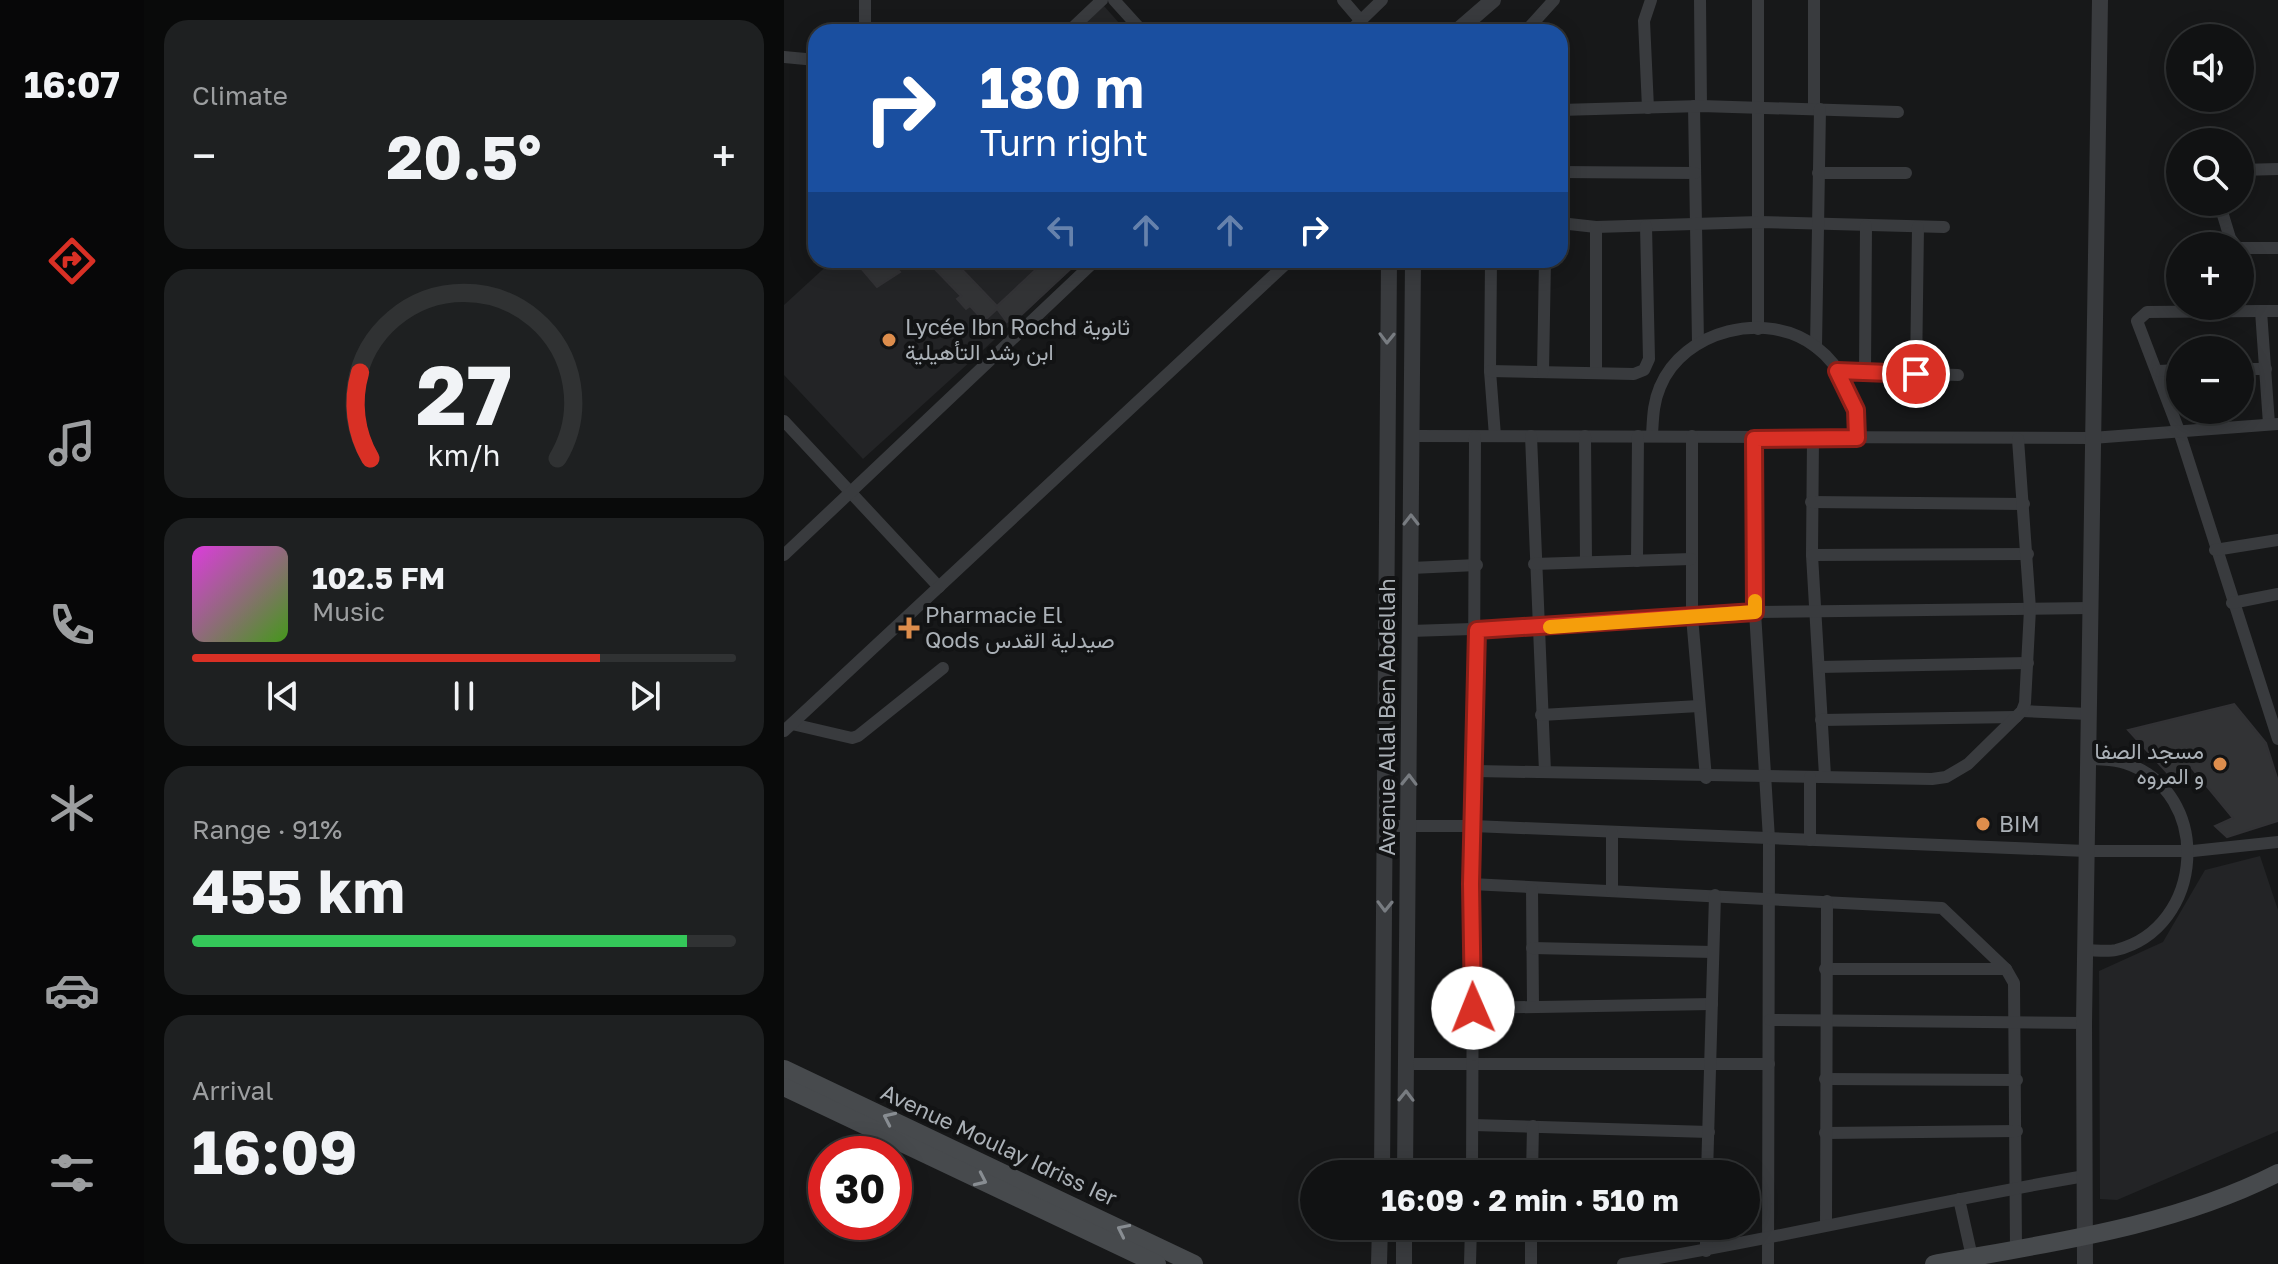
<!DOCTYPE html>
<meta charset="utf-8">
<style>
body{margin:0;font-family:"Golos Text",Vazirmatn,sans-serif;background:#1e2021;color:#f1f3f6;height:100vh;display:flex;flex-direction:column;font-size:30px;white-space:nowrap}
*{box-sizing:border-box;margin:0}
p{font-size:26px;color:#9c9ea0}
.icon{flex:none;width:44px;height:44px;fill:none;stroke:currentColor;stroke-width:2;stroke-linecap:round;stroke-linejoin:round}
.map{position:relative;flex:1;overflow:hidden}
.panel{display:flex;flex-direction:column;gap:20px;padding:20px;background:#090a0a;width:640px}
.panel>*{flex:none}
.hud{position:absolute;left:24px;top:24px;width:760px;height:244px;border-radius:24px;box-shadow:0 4px 20px #0003,0 0 0 2px #303233;background:#1a4fa0;color:#fff;overflow:hidden}
.fabs{position:absolute;left:1382px;top:24px;display:grid;gap:16px}
.fabs a{display:grid;place-items:center;width:88px;height:88px;border-radius:50%;background:#111213;box-shadow:0 4px 20px #0003,0 0 0 2px #303233;font-size:40px}
.speed{position:absolute;left:24px;top:1136px;display:flex;gap:16px;font-size:40px;font-weight:700;text-align:center}
.speed>*{display:grid;place-content:center;width:104px;height:104px;border-radius:50%;background:#111213;box-shadow:0 4px 20px #0003,0 0 0 2px #303233;line-height:1}
.speed .limit{border:12px solid #d22;background:#fff;color:#111}
.pin{position:absolute;display:grid;place-items:center;width:68px;height:68px;color:#fff;margin:-34px;border:4px solid #fff;border-radius:50%;box-shadow:0 2px 8px #0007}
.me{position:absolute;width:88px;margin:-44px;rotate:359deg;stroke-linejoin:round;filter:drop-shadow(0 0 6px #0008)}
.turn{display:flex;align-items:center;gap:28px;height:168px;padding:0 40px;font-size:36px}
.turn .icon{width:104px;height:104px;stroke-width:2.5}
.turn b{display:block;font-size:56px;line-height:68px}
.lanes{display:flex;align-items:center;height:76px;padding:0 40px;background:#0003;justify-content:center;gap:40px;direction:ltr}
.lanes .off{opacity:.35}
.big{font-size:60px;font-weight:700;line-height:1.1}
.panel .tile{flex:1;display:flex;flex-direction:column;justify-content:center;gap:12px;min-width:0;padding:0 28px;border-radius:24px;background:#1e2021}
.panel .dial{align-items:center;gap:0}
.dial svg{height:208px;overflow:visible;fill:none;stroke:#303233;stroke-width:7;stroke-linecap:round;text-anchor:middle}
.dial text{fill:#f1f3f6;stroke:none}
.song{display:flex;align-items:center;gap:24px}
.cover{width:96px;height:96px;border-radius:12px;background:linear-gradient(135deg,hsl(300 70% 55%),hsl(100 70% 35%))}
.played{height:8px;border-radius:4px;background:linear-gradient(90deg,#d93025 75%,#303233 75%)}
.keys{display:flex;justify-content:space-around;direction:ltr}
.heat{display:flex;justify-content:space-between;align-items:center;font-size:44px;direction:ltr}
.charge{height:12px;border-radius:6px;background:linear-gradient(90deg,#34c759 91%,#303233 0)}
.trip{position:absolute;left:516px;top:1160px;width:460px;height:80px;border-radius:40px;background:#111213;box-shadow:0 4px 20px #0003,0 0 0 2px #303233;font-weight:700;line-height:80px;text-align:center}
main{display:flex;flex:1;min-height:0}
.tabs{display:flex;flex-direction:column;width:144px;justify-content:space-around;align-items:center;background:#070708;color:#9c9ea0}
.tabs .icon{width:56px;height:56px}
.tabs .selected{color:#d93025}
.tabs b{font-size:36px;color:#f1f3f6}
.map>svg:first-child{display:block}
.built{fill:#232426}
.building{fill:#323335;stroke:#323235;stroke-width:2}
.lines{fill:none;stroke-linecap:round;stroke-linejoin:round}
.minor{stroke:#393b3e;stroke-width:12}
.tertiary{stroke:#393b3e;stroke-width:16}
.secondary{stroke:#474a4d;stroke-width:18}
.oneway{stroke:#787c81}
.oneway2{stroke:#888d92}
.route-casing{stroke:#8d1f18;stroke-width:20}
.route{stroke:#d93025;stroke-width:14}
.slow{stroke:#f59e0b;stroke-width:14}
.poi-dot{fill:#dd8d4c;stroke:#121314;stroke-width:3}
.labels{text-anchor:middle;stroke-width:8;stroke-linejoin:round;paint-order:stroke}
.poi-label{font-size:22px;fill:#abb1b7;stroke:#121314;text-anchor:start}
.street-label{font-size:22px;fill:#abb1b7;stroke:#121314}
</style>
<main>
<nav class="tabs">
<b>16:07</b>
<svg class="icon selected" aria-label="directions" viewBox="0 0 24 24"><path d="M12 3l9 9-9 9-9-9zM9 14v-3h6M13 9l2 2-2 2"/></svg>
<svg class="icon" aria-label="music" viewBox="0 0 24 24"><path d="M9 18V5l10-2v13"/><circle cx="6" cy="18" r="3"/><circle cx="16" cy="16" r="3"/></svg>
<svg class="icon" aria-label="phone" viewBox="0 0 24 24"><path d="M5 4h4l2 5-3 2q2 4 5 5l2-3 5 2v4C11 20 4 13 5 4z"/></svg>
<svg class="icon" aria-label="climate" viewBox="0 0 24 24"><path d="M12 3v18M4 7l16 10M4 17L20 7"/></svg>
<svg class="icon" aria-label="car" viewBox="0 0 24 24"><path d="M5 17H2v-5l4-1 3-4h7l3 4 3 1v5h-3M9 17h6M6 11h13"/><circle cx="7" cy="17" r="2"/><circle cx="17" cy="17" r="2"/></svg>
<svg class="icon" aria-label="filters" viewBox="0 0 24 24"><path d="M4 7h16M4 17h16"/><circle cx="9" cy="7" r="2"/><circle cx="15" cy="17" r="2"/></svg>
</nav>
<section class="panel">
<div class="tile"><p>Climate</p>
<div class="heat"><a>−</a><b class="big">20.5°</b><a>+</a></div>
</div>
<div class="tile dial"><svg viewBox="0 0 100 80">
<path d="M14 69A42 42 0 1 1 86 69"/>
<path d="M14 69A42 42 0 0 1 10 36" stroke="#d93025"/>
<text x="50" y="56" font-size="32" font-weight="700">27</text>
<text x="50" y="72" font-size="11">km/h</text>
</svg></div>
<div class="tile">
<div class="song"><i class="cover"></i><div><b>102.5 FM</b><p>Music</p></div></div>
<div class="played"></div>
<div class="keys"><svg class="icon" aria-label="previous" viewBox="0 0 24 24"><path d="M18 5L8 12l10 7zM5 5v14"/></svg><svg class="icon" aria-label="pause" viewBox="0 0 24 24"><path d="M8 5v14M16 5v14"/></svg><svg class="icon" aria-label="next" viewBox="0 0 24 24"><path d="M6 5l10 7-10 7zM19 5v14"/></svg></div>
</div>
<div class="tile"><p>Range · 91%</p><b class="big">455 km</b><div class="charge"></div></div>
<div class="tile"><p>Arrival</p><b class="big">16:09</b></div>
</section>
<div class="map">
<svg width="1494" height="1264" viewBox="0 0 1494 1264">
<rect width="100%" height="100%" fill="#171819"/>
<g class="built">
<polygon points="320,6 343,32 294,32 293,30"/>
<polygon points="49,260 298,260 79,459 0,375 0,305"/>
<polygon points="1476,856 1494,910 1494,1131 1333,1200 1316,1199 1315,971 1379,942 1421,870"/>
</g>
<g class="building">
<polygon points="70,260 105,260 116,272 93,287"/>
<polygon points="142,260 169,260 213,306 262,260 296,260 232,320 229,317 223,322 213,309 200,321 186,306 182,309 173,299 177,296"/>
<polygon points="1450,704 1482,743 1494,781 1494,821 1443,837 1431,826 1449,818 1407,767 1388,778 1344,730"/>
</g>
<g class="lines">
<g class="minor">
<polyline points="81,0 81,32"/>
<polyline points="330,0 359,32"/>
<polyline points="559,0 577,21"/>
<polyline points="916,0 917,106"/>
<polyline points="974,0 974,329"/>
<polyline points="284,32 318,0"/>
<polyline points="565,32 598,0"/>
<polyline points="741,32 770,0"/>
<polyline points="0,57 32,60"/>
<polyline points="910,106 914,343"/>
<polyline points="864,108 860,21 867,0"/>
<polyline points="1030,109 1030,0"/>
<polyline points="776,110 917,106 1114,112"/>
<polyline points="1456,170 1494,169"/>
<polyline points="776,172 911,173"/>
<polyline points="1034,173 1122,173"/>
<polyline points="1435,202 1446,238 1452,246"/>
<polyline points="776,223 812,227 975,222 1160,227"/>
<polyline points="812,227 812,373"/>
<polyline points="1456,248 1494,248"/>
<polyline points="707,260 706,371 711,436"/>
<polyline points="1477,311 1363,312 1353,321 1395,431 1494,739"/>
<polyline points="1032,347 1036,109"/>
<polyline points="1456,369 1482,369"/>
<polyline points="706,371 850,374 860,370 865,359 862,226"/>
<polyline points="1053,371 1174,375"/>
<polyline points="1374,371 1396,370"/>
<polyline points="759,372 761,260"/>
<polyline points="1081,372 1082,226"/>
<polyline points="1132,374 1134,227"/>
<polyline points="0,421 155,587"/>
<polyline points="1485,424 1477,311 1494,311"/>
<path d="M868 435C869 419 869 403 876 387 899 330 983 309 1032 347 1061 369 1072 403 1073 438"/>
<polyline points="627,436 1308,438 1494,424"/>
<polyline points="747,436 761,772"/>
<polyline points="801,436 802,562"/>
<polyline points="908,436 908,617 922,778"/>
<polyline points="1029,438 1028,555 1041,776"/>
<polyline points="970,439 971,612 985,839 984,1264"/>
<polyline points="1027,502 1240,504"/>
<polyline points="1431,550 1494,540"/>
<polyline points="0,555 312,260"/>
<polyline points="1028,555 1244,554"/>
<polyline points="853,561 854,436"/>
<polyline points="750,564 907,559"/>
<polyline points="627,568 693,565"/>
<polyline points="1448,603 1494,594"/>
<polyline points="626,631 753,627 971,612 1306,608"/>
<polyline points="1035,667 1244,663"/>
<polyline points="1238,711 1305,714"/>
<polyline points="757,715 915,706"/>
<polyline points="1037,720 1232,717"/>
<polyline points="8,724 68,738 74,736 159,668"/>
<polyline points="0,731 506,260"/>
<polyline points="692,771 1148,779 1162,777 1184,764 1238,711 1241,703 1246,609 1234,439"/>
<polyline points="602,826 689,826 1302,851 1409,851 1494,842"/>
<polyline points="1026,840 1026,777"/>
<polyline points="687,884 1158,908 1222,969 1230,983 1232,1249"/>
<polyline points="748,889 749,1006"/>
<polyline points="828,891 828,832"/>
<polyline points="748,948 929,952"/>
<path d="M1301 950C1310 950 1323 952 1332 950 1421 928 1430 792 1341 763 1330 759 1316 760 1304 758"/>
<polyline points="1041,969 1222,969"/>
<polyline points="689,1008 928,1004"/>
<polyline points="986,1020 1300,1023"/>
<polyline points="622,1064 985,1064"/>
<polyline points="1041,1079 1233,1080"/>
<polyline points="689,1125 925,1132"/>
<polyline points="1041,1133 1233,1131"/>
<polyline points="688,1174 691,437"/>
<polyline points="748,1174 749,1126"/>
<polyline points="923,1174 931,895"/>
<polyline points="1175,1199 1188,1257"/>
<polyline points="1042,1225 1043,901"/>
<polyline points="922,1251 922,1226"/>
<polyline points="686,1264 687,1226"/>
<polyline points="747,1264 747,1226"/>
<path d="M839 1264C994 1239 1146 1202 1301 1176"/>
</g>
<g class="tertiary">
<polyline points="672,32 709,0"/>
<polyline points="598,1174 605,260"/>
<polyline points="621,1174 629,260"/>
<polyline points="595,1264 596,1226"/>
<polyline points="620,1264 620,1226"/>
<polyline points="1301,1264 1300,1023 1316,0"/>
</g>
<g class="secondary">
<polyline points="0,1069 410,1264"/>
<polyline points="0,1087 373,1264"/>
<path d="M1150 1264C1265 1243 1388 1227 1494 1173"/>
</g>
</g>
<defs><path id="oneway-chevron" d="M-2-3.5L2.5 0L-2 3.5" fill="none" stroke-width="1.6" stroke-linecap="round" stroke-linejoin="round" transform="scale(2)"/></defs>
<g class="oneway">
<use href="#oneway-chevron" transform="translate(603 338) rotate(91)"/>
<use href="#oneway-chevron" transform="translate(627 520) rotate(-90)"/>
<use href="#oneway-chevron" transform="translate(625 780) rotate(-89)"/>
<use href="#oneway-chevron" transform="translate(601 906) rotate(91)"/>
<use href="#oneway-chevron" transform="translate(622 1096) rotate(-89)"/>
</g>
<g class="oneway2">
<use href="#oneway-chevron" transform="translate(105 1118) rotate(-155)"/>
<use href="#oneway-chevron" transform="translate(197 1180) rotate(25)"/>
<use href="#oneway-chevron" transform="translate(339 1230) rotate(-154)"/>
</g>
<g class="lines">
<g class="route-casing">
<polyline id="route" points="689,1008 687,884 693,630 971,612 970,439 1073,438 1072,410 1053,371 1132,374"/>
</g>
<use href="#route" class="route"/>
<polyline class="slow" points="766,627 971,612 971,601"/>
</g>
<g class="poi-dot">
<circle cx="105" cy="340" r="8"/>
<path d="M121 616h8v8h8v8h-8v8h-8v-8h-8v-8h8z"/>
<circle cx="1436" cy="764" r="8"/>
<circle cx="1199" cy="824" r="8"/>
</g>
<g class="labels">
<g class="poi-label">
<text x="121" y="335">Lycée Ibn Rochd ثانوية<tspan x="121" dy="25">ابن رشد التأهيلية</tspan></text>
<text x="141" y="623">Pharmacie El<tspan x="141" dy="25">Qods صيدلية القدس</tspan></text>
<text x="1420" y="759" text-anchor="end">مسجد الصفا<tspan x="1420" dy="25">و المروه</tspan></text>
<text x="1215" y="832">BIM</text>
</g>
<g class="street-label">
<text transform="translate(603 717) rotate(-90)" y="8">Avenue Allal Ben Abdellah</text>
<text transform="translate(215 1145) rotate(25)" y="8">Avenue Moulay Idriss Ier</text>
</g>
</g>
</svg>
<div class="fabs">
<a><svg class="icon" aria-label="sound" viewBox="0 0 24 24"><path d="M4 9h4l5-4v14l-5-4H4zM17 9q2 3 0 6"/></svg></a>
<a><svg class="icon" aria-label="search" viewBox="0 0 24 24"><circle cx="10" cy="10" r="6"/><path d="M15 15l6 6"/></svg></a>
<a>+</a>
<a>−</a>
</div>
<div class="speed"><div class="limit">30</div></div>
<div class="pin" style="left:1132px;top:374px;background:#d93025"><svg class="icon" aria-label="arrive" viewBox="0 0 24 24"><path d="M6 21V4h12l-3 4 3 4H6"/></svg></div>
<svg class="me" style="left:689px;top:1008px" viewBox="-20 -20 40 40"><circle r="19" fill="#fff"/><path d="M0-13L10 11 0 6-10 11z" fill="#d93025"/></svg>
<div class="trip">16:09 · 2 min · 510 m</div>
<div class="hud">
<div class="turn"><svg class="icon" aria-label="right" viewBox="0 0 24 24"><path d="M7 20v-9h11M14 6l5 5-5 5"/></svg><div><b>180 m</b>Turn right</div></div>
<div class="lanes"><svg class="icon off" aria-label="left" viewBox="0 0 24 24"><path d="M17 20v-9H6M10 6l-5 5 5 5"/></svg><svg class="icon off" aria-label="ahead" viewBox="0 0 24 24"><path d="M12 20V5M6 11l6-6 6 6"/></svg><svg class="icon off" aria-label="ahead" viewBox="0 0 24 24"><path d="M12 20V5M6 11l6-6 6 6"/></svg><svg class="icon" aria-label="right" viewBox="0 0 24 24"><path d="M7 20v-9h11M14 6l5 5-5 5"/></svg></div>
</div>
</div>
</main>
